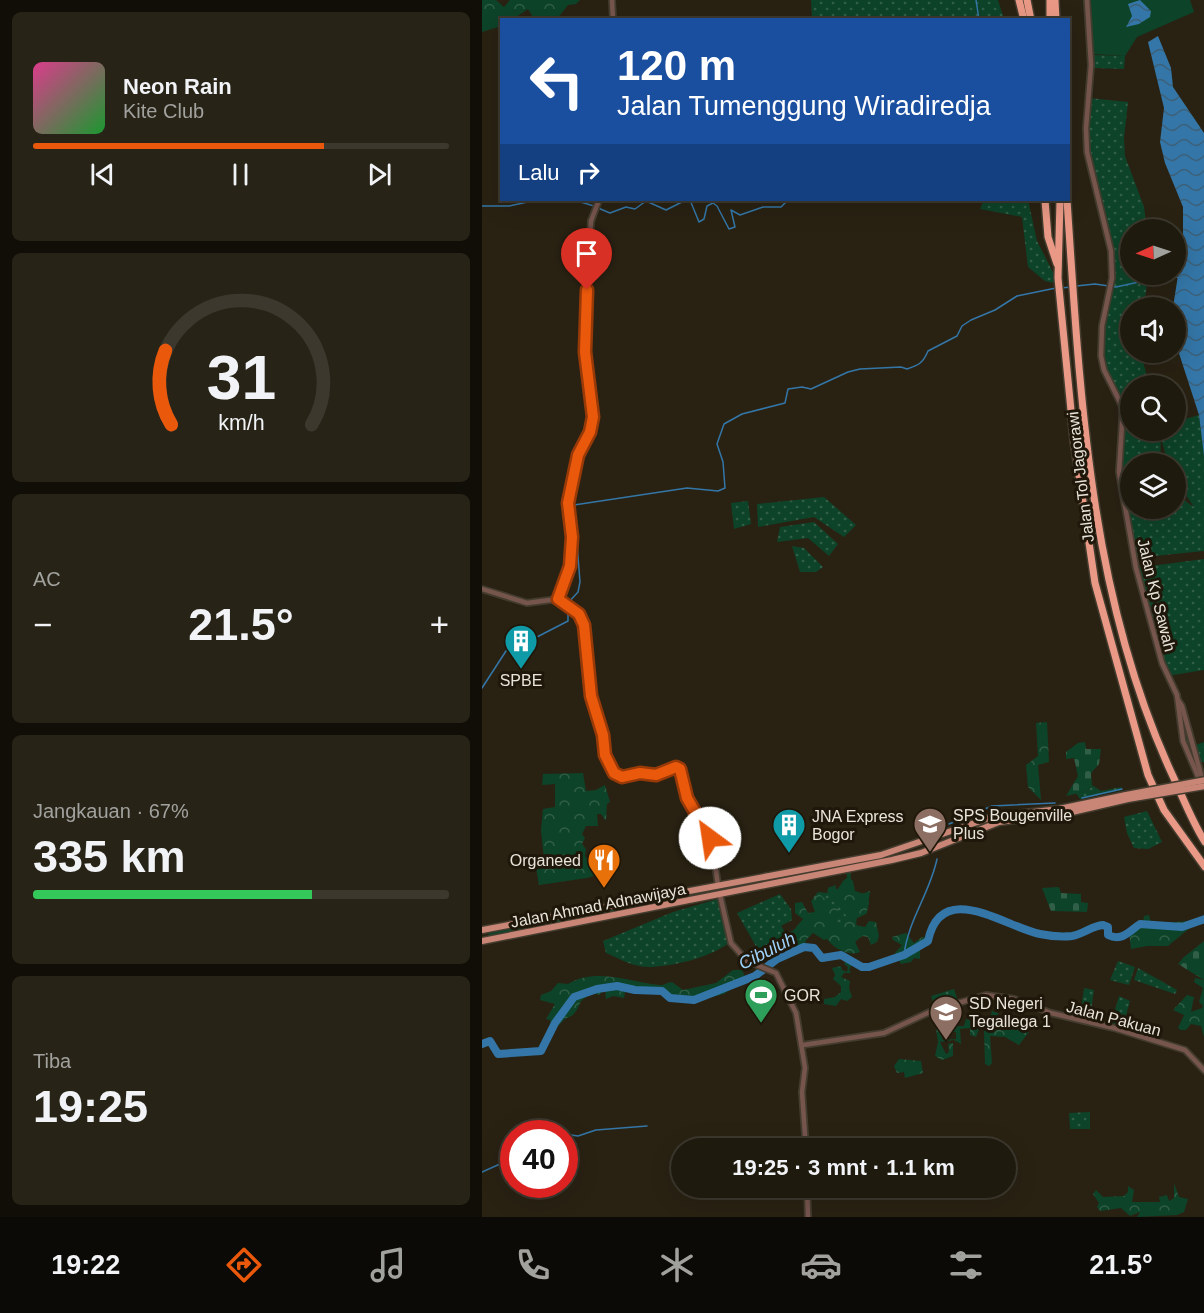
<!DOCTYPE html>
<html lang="id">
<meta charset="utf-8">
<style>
body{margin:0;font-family:Helvetica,sans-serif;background:#272317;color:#f1f3f6;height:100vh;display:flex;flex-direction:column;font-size:22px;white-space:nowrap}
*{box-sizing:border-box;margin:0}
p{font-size:20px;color:#a1a19e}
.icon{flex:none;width:33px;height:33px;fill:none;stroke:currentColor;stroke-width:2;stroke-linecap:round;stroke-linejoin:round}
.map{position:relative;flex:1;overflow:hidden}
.details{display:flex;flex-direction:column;gap:12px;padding:12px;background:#110e08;width:482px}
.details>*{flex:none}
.banner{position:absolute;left:18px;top:18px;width:570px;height:183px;border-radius:0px;box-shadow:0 6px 24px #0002,0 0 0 2px #3c382e;background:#1a4fa0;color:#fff;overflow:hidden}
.needle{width:39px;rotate:267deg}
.tools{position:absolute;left:638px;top:219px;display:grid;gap:12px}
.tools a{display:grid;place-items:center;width:66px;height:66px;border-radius:50%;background:#1f1a0e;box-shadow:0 6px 24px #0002,0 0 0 2px #3c382e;font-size:30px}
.speed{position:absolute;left:18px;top:1120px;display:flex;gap:12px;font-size:30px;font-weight:700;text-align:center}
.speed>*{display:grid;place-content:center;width:78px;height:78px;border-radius:50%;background:#1f1a0e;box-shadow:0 6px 24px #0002,0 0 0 2px #3c382e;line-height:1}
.speed .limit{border:9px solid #d22;background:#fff;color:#111}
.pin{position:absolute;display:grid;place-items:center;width:51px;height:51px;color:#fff;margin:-62px -26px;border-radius:50% 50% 50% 0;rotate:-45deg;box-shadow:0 0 6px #0007}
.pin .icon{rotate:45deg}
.me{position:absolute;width:66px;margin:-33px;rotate:329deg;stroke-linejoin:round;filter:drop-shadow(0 0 4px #0008)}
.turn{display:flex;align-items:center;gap:21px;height:126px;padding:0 18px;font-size:27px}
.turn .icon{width:78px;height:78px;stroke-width:2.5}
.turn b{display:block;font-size:42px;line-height:51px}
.then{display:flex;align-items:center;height:57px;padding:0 18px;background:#0003;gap:12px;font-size:22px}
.big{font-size:45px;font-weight:700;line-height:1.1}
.details .card{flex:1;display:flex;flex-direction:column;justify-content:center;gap:9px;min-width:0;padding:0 21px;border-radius:9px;background:#272317}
.details .dial{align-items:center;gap:0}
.dial svg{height:156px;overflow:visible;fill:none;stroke:#3c382e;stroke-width:7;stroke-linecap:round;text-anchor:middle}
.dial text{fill:#f1f3f6;stroke:none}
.song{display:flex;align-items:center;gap:18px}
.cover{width:72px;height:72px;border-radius:9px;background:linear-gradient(135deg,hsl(330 70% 55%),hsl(130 70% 35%))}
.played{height:6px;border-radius:3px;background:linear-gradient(90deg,#ea580c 70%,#3c382e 70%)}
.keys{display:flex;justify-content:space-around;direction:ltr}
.heat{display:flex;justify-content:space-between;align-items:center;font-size:33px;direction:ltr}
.charge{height:9px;border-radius:4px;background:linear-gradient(90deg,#34c759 67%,#3c382e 0)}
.trip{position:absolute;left:189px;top:1138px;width:345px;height:60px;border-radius:30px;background:#1f1a0e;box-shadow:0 6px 24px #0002,0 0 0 2px #3c382e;font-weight:700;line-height:60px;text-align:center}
.tab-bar{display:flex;height:96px;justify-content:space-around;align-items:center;background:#0c0a06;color:#a1a19e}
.tab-bar .icon{width:42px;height:42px}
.tab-bar .active{color:#ea580c}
.tab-bar b{font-size:27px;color:#f1f3f6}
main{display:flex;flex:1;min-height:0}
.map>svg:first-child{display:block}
.grass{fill:url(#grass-dots);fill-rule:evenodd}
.forest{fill:url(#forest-crowns)}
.cemetery{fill:url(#cemetery-stones)}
.garden{fill:#0d4328}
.water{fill:url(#water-waves)}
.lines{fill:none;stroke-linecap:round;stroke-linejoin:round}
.stream{stroke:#3376a7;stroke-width:1.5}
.river{stroke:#3376a7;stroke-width:8}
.minor-casing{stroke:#443d2f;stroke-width:8}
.major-casing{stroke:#443d2f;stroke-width:9}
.highway-casing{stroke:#443d2f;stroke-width:10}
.minor{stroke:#76554d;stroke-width:4.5}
.major{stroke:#c98676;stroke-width:6}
.highway{stroke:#ea9986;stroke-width:7}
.major-bridge-casing{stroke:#443d2f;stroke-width:9;stroke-linecap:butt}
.major-bridge{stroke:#c98676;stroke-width:6}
.route-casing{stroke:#983908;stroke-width:15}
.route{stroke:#ea580c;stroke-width:10}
.labels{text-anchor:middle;stroke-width:6;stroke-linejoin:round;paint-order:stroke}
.street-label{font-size:16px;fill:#e9e4da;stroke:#1f180a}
.poi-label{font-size:16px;fill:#e9e4da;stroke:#1f180a;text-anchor:start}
.water-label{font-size:18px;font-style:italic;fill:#9fd3fd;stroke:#1f180a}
</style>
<main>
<section class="details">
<div class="card">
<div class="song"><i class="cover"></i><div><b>Neon Rain</b><p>Kite Club</p></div></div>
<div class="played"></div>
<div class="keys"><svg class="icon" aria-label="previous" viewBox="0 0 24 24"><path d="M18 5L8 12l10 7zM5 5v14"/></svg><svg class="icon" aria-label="pause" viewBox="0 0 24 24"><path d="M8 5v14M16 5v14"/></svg><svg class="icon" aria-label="next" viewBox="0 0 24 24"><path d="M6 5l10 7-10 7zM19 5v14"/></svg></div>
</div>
<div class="card dial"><svg viewBox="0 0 100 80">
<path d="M14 69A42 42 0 1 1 86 69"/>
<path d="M14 69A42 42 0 0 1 11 31" stroke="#ea580c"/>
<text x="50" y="56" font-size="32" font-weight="700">31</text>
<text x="50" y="72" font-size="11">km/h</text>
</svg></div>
<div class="card"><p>AC</p>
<div class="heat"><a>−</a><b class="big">21.5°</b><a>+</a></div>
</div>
<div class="card"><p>Jangkauan · 67%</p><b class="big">335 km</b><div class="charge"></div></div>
<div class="card"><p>Tiba</p><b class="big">19:25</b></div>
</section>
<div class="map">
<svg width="723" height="1217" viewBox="0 0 723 1217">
<defs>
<pattern id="grass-dots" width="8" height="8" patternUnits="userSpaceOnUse" patternTransform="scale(1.5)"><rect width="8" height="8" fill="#0d4328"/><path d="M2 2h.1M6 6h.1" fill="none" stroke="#305e47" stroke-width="1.8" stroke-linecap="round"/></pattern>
<pattern id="forest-crowns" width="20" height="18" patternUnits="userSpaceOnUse" patternTransform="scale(1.5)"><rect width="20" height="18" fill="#0d4328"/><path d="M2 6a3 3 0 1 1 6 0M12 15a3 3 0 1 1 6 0" fill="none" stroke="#305e47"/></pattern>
<pattern id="cemetery-stones" width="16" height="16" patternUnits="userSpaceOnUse" patternTransform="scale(1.5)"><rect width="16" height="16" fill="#0d4328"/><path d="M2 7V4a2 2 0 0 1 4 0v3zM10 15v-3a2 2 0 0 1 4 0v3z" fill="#305e47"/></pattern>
<pattern id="water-waves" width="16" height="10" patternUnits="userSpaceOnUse" patternTransform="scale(1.5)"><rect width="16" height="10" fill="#3376a7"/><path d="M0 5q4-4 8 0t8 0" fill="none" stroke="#3c6079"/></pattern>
</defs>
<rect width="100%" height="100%" fill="#292213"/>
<g class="grass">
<polygon points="329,0 516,0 522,19 330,19"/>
<polygon points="612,55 643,56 642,69 612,68"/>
<path d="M607 98 646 102 642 138 643 156 662 207 665 229 648 230V274L666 275 662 307 648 308V352L659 353 667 385 648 386V430H693V422L717 415 723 456 722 551 652 558 637 463 642 416 622 370 619 338 629 280V259L605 152ZM679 438 686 463 693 464V479L712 507 693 494V508H648V464L678 463Z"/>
<polygon points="502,200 546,200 555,241 577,284 563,281 546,267 540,217 498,209"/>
<polygon points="342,497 374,525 362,537 332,517 276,527 275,504"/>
<polygon points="266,501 269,524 252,529 249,503"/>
<polygon points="332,522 356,544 347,556 326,538 295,542 298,527"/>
<polygon points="310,546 322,548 341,567 334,572 318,572"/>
<polygon points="722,559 722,670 685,676 654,568"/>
<polygon points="695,706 700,706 711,746 722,742 722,762 716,763 722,785 701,741"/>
<polygon points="610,785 619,791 639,787 640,790 598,799 594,793 606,791"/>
<polygon points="665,811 680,842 666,849 652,848 645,833 642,817"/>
<polygon points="368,870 371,897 388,891 385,913 375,912 373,946 350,936 327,932 323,943 311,948 308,941 279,950 275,948 255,913 298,894 309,909 310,920 299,926 307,938 305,933 323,926 325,914 333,912 331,898 336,892 346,893 346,888 354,885 353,893 366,882 364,871"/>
<path d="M236 899 247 943C227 958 189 967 165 967 152 967 136 958 124 953L121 941 191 912Z"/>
<polygon points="636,961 653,967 647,985 628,980"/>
<polygon points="656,968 695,990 693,994 652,980"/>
<polygon points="602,988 612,990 608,1018 598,1016"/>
<polygon points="472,989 476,1001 453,1008 449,996"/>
<polygon points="637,996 648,1001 641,1026 629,1023"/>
<polygon points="608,1112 608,1129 588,1129 587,1113"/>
</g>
<g class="forest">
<polygon points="0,0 14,0 22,7 28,0 98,0 94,4 86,5 75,19 52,19 46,9 31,19 20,20 19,26 0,32"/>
<polygon points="565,722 567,762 556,765 559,800 546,787 544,765 556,756 554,723"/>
<polygon points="101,773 104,791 114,790 123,785 128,802 125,804 124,821 119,814 115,814 116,826 104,826 100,834 103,838 100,844 104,849 103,856 109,863 116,863 118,874 105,878 57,885 54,868 62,860 59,830 61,809 73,807 73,784 60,785 61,774"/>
<path d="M366 877 371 881 373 891 382 894 387 903 384 914 373 919 374 925 383 927 387 921 394 922 397 936 395 942 389 945 386 937 380 936 373 942 378 952C367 957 351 948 345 939L342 940 331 933 323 941 316 940 310 932 321 919 313 913V903L320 902 326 913 333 912 329 901 337 894 356 909 354 925 359 927 365 918 361 909 363 904H353L345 891 347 887 356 889 361 881Z"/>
<polygon points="233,889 236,892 6,936 7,933"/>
<polygon points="667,915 669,924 706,921 709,927 686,946 665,946 649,949 647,931 653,924 661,923 662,916"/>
<polygon points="424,933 432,943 440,937 445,937 446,941 438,948 438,959 432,958 429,962 419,964 413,953 420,945 411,940 410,937"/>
<polygon points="364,961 370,964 367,970 369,973 362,973 359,977 368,981 367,988 370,997 365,1001 359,999 354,1006 342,1004 342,999 353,997 359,992 359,986 351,979 353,975 350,968 359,966 360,970 365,972 366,967 362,964"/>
<path d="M251 970H260L264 979 242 994 211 1002H190L184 992 163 988 162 992 151 986H144L142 998 131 996 124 999 123 989 117 995 111 993C93 1002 101 1004 91 1015L83 1019 76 1026H69L68 1020 64 1019 73 1004 58 1000 59 995 69 991 76 983 86 984C114 967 147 982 177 985 181 986 186 982 190 982L201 990 234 983Z"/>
<polygon points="713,978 722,980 722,1037 719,1026 709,1024 704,1030 699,1030 696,1028 702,1015 691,1010 705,995 712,997 709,1012 720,1008 721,1006 717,1002 721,988 712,982"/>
<polygon points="510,1011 516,1013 515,1026 520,1031 523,1027 518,1023 523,1015 527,1017 536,1016 539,1026 547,1032 537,1045 523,1037 508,1036 510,1063 507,1066 503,1064 502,1031 509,1029 507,1021"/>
<polygon points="493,1014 500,1021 494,1037 488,1035 488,1028 478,1029 479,1044 472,1040 458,1042 464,1054 467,1052 466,1044 471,1043 471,1056 460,1060 453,1056 456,1042 454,1029 458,1031 461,1040 474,1039 474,1032 466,1032 465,1022 471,1026 482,1026 484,1019 491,1021"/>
<polygon points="417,1059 439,1061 441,1073 423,1078 422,1072 415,1073 412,1066"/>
<polygon points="692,1183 697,1197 706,1199 702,1212 695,1215 655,1217 658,1212 648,1216 639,1208 618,1211 615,1207 617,1203 611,1194 614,1190 621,1197 642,1196 646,1192 646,1186 652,1190 650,1202 678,1202 677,1197 685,1195 687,1201 692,1198"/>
</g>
<g class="cemetery">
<polygon points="603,742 604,749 619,749 617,764 609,773 610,785 606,791 584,796 596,776 592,758 584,759 584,752 596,743"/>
<polygon points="577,887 579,893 599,894 599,902 606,903 605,912 569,911 560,888"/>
<polygon points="722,941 722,980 696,964 702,957"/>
</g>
<polygon class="garden" points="609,0 708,0 712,12 655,37 643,56 610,54"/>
<g class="water">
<polygon points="658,0 669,11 668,17 657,24 644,27 650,16 646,4"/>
<polygon points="676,36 689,68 691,87 722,133 722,456 717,415 694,344 693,308 691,307 701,244 701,207 683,163 678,142 682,108 666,42"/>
</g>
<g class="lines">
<g class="stream">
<polyline points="494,0 497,20"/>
<polyline points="92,200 112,206"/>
<polyline points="208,200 217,222 222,219 225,206 231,203 235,206 247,229 253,227 249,210 258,215 281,207 299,207 306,200"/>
<polyline points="0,206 27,206 55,200"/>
<polyline points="116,208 128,213 144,207 153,209 164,201 184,210 204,200"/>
<polyline points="594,286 613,284 634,287 689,275 697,278"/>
<polyline points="579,288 589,287"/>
<path d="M85 604 96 592 98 582 92 505 205 488 236 491 243 488 241 462 235 444 242 424 260 414 303 403 306 389 320 387 329 389 366 372 378 369 419 367 425 369C437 365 441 363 446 351L475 336 480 326 489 320 513 310 535 296 574 288"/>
<polyline points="0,688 24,651 43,639 52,643 53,638 86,621 86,609"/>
<polyline points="600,798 640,789"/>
<polyline points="467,824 510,806 573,803"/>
<path d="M422 955C426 920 448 893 455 859"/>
<polyline points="82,1134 96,1136 114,1130 165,1126"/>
<polyline points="0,1172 18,1164 32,1150"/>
</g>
<path class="river" d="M0 1044 8 1041 16 1054 59 1051 73 1023 92 997 115 989 135 986 153 990 180 991 188 998 212 1000 273 976 295 959 322 947 332 948 340 958 359 955 380 967H387L422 955 446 941C459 878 523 927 558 934 568 936 581 937 590 936 601 934 610 926 621 925L626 927V935C640 942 647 931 658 924L700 927 723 919"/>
<g class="minor-casing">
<g id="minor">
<polyline points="130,0 131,20"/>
<polyline points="605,0 609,65 604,128 605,152 629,251 630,278 620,326 619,356 622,370 641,408 637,472 654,568 680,663 695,695 701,741 718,781"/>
<polyline points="0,589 45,603 76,599"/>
<polyline points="76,599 88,566 90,537 86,503 96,455 108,432 111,417 104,376 102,318 109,221 117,200"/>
<polyline points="76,599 97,614 102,625 109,696 121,735 123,755 132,773 140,777 158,773 174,775 194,767 198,769 205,798 230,842 236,886"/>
<polyline points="696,700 700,706 721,782"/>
<polyline points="238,895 249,943 265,961 294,973 314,1013 323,1068 320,1092 324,1149"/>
<polyline points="321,1045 402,1033 452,1010 504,995 532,999 569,1013 632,1028 703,1050 723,1071"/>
<polyline points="325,1188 326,1217"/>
</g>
</g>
<g class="major-casing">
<g id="major">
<polyline points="0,930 399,855 510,817 577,809 644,795"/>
<polyline points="0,941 410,860 439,853 517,822 590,812 646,799"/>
</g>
</g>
<g class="highway-casing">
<g id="highway">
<polyline points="537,0 542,20"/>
<polyline points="545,0 549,20"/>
<polyline points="568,0 568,20"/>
<polyline points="573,0 574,20"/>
<polyline points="563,200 566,237 575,264"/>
<polyline points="578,200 576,278 592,441 613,583 666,775 682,810 723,867"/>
<path d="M585 200C598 393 607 593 689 772 700 795 709 820 723 842"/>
</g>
</g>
<use href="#minor" class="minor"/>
<use href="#major" class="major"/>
<use href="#highway" class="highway"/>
<g class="major-bridge-casing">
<g id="major-bridge">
<polyline points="644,795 723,780"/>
<polyline points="646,799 723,786"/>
</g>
</g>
<use href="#major-bridge" class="major-bridge"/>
</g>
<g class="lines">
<g class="route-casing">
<polyline id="route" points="105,290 103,352 111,417 108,432 96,455 86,503 90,537 88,566 76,599 97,614 102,625 109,696 121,735 123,755 132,773 140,777 158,773 174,775 194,767 198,769 205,798 228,838"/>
</g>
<use href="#route" class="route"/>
</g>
<defs>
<g id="building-pin" transform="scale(1.725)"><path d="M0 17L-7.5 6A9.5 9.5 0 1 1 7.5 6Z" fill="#0f9aa8" stroke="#1f180a"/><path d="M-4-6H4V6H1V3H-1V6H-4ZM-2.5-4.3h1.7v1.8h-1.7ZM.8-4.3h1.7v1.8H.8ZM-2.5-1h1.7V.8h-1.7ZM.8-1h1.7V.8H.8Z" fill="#fff"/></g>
<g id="school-pin" transform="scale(1.725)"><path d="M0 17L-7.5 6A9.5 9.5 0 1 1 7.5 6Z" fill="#8d6e63" stroke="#1f180a"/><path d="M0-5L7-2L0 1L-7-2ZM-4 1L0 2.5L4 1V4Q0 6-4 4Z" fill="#fff"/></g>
<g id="restaurant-pin" transform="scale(1.725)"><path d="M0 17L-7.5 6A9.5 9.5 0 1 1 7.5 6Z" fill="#e8710a" stroke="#1f180a"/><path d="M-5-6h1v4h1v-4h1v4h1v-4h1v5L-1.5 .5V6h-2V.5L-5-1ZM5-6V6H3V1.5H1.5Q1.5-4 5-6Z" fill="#fff"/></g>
<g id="stadium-pin" transform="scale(1.725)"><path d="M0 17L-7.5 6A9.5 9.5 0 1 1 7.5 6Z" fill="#2e9e5b" stroke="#1f180a"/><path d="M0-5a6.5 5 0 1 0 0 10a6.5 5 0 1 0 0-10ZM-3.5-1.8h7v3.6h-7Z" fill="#fff"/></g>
</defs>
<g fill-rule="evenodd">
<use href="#building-pin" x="39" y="641"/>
<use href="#school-pin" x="448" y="824"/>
<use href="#building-pin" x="307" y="825"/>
<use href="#restaurant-pin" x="122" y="860"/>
<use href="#stadium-pin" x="279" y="995"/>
<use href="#school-pin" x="464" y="1012"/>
</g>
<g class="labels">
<g class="street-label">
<text transform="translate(598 477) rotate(-97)" y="6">Jalan Tol Jagorawi</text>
<text transform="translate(675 595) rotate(76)" y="6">Jalan Kp Sawah</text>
<text transform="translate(116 905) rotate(-11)" y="6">Jalan Ahmad Adnawijaya</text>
<text transform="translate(632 1018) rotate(15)" y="6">Jalan Pakuan</text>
</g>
<g class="poi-label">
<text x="39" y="686" text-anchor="middle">SPBE</text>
<text x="471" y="821">SPS Bougenville<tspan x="471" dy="18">Plus</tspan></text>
<text x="330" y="822">JNA Express<tspan x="330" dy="18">Bogor</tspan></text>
<text x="99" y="866" text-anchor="end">Organeed</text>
<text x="302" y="1001">GOR</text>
<text x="487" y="1009">SD Negeri<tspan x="487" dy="18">Tegallega 1</tspan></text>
</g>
<g class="water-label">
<text transform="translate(285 951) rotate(-27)" y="6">Cibuluh</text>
</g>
</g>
</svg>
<div class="tools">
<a><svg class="needle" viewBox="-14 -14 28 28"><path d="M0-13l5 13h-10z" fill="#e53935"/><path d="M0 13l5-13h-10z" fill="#a1a19e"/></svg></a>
<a><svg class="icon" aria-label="sound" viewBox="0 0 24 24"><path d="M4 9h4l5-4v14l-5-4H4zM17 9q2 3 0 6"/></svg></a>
<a><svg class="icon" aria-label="search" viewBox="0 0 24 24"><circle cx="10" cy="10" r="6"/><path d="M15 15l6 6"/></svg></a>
<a><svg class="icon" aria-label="layers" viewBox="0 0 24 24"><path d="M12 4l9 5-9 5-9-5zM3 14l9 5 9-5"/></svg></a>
</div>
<div class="speed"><div class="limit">40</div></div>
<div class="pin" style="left:105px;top:290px;background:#d93025"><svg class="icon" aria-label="arrive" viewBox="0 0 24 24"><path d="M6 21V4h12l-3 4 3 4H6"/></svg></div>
<svg class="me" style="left:228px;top:838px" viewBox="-20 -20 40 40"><circle r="19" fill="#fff"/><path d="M0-13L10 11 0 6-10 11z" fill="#ea580c"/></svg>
<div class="trip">19:25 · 3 mnt · 1.1 km</div>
<div class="banner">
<div class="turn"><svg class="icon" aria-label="left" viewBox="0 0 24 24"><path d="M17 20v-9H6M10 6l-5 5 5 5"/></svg><div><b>120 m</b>Jalan Tumenggung Wiradiredja</div></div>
<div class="then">Lalu<svg class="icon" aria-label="right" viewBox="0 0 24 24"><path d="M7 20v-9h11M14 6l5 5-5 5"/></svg></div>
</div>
</div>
</main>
<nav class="tab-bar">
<b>19:22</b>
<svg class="icon active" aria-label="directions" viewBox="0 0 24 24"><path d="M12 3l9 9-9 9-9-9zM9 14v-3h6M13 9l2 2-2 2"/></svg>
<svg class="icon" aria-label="music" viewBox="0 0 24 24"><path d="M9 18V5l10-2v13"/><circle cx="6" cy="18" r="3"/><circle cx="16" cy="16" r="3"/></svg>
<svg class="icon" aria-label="phone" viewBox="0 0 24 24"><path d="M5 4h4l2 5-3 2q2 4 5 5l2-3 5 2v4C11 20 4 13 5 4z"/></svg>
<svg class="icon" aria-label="climate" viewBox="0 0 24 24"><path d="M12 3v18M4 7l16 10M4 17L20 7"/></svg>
<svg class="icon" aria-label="car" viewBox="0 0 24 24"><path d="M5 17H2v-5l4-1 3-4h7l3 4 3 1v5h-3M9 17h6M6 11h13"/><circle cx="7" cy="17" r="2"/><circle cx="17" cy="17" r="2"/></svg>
<svg class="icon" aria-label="filters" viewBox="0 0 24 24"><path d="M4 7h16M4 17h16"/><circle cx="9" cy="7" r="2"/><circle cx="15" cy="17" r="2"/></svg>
<b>21.5°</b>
</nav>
